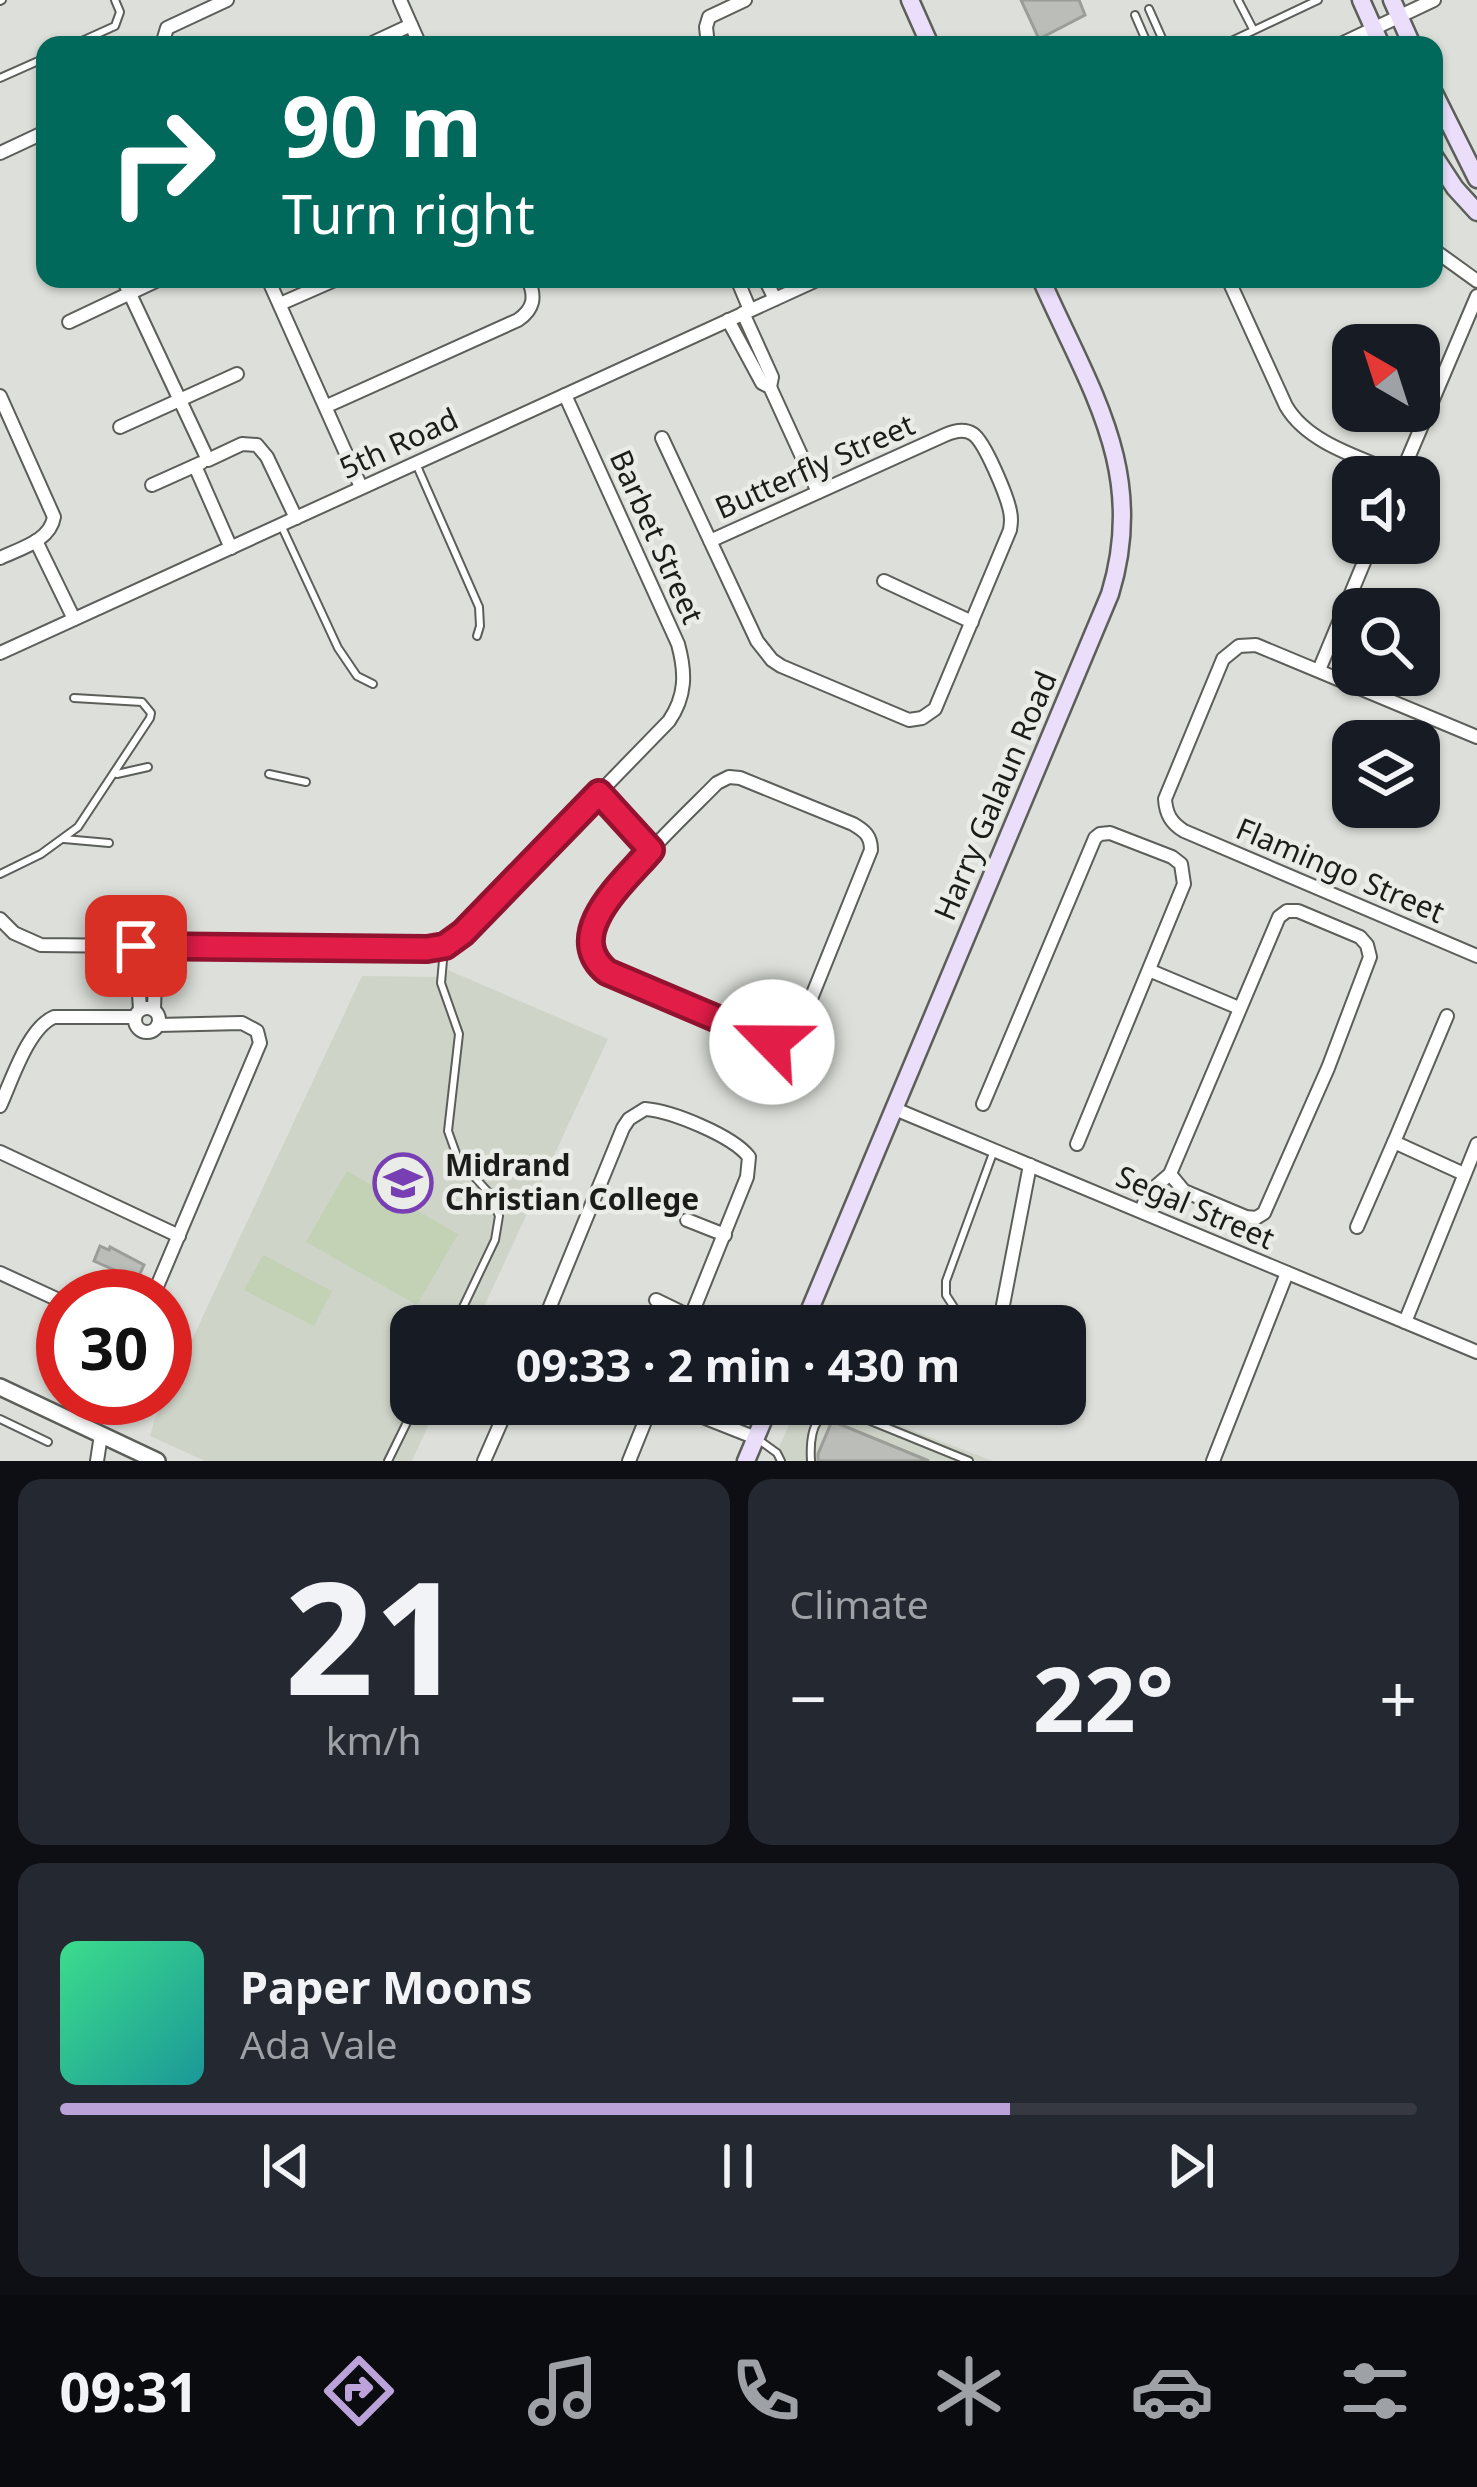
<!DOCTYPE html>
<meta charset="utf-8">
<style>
body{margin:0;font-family:"Noto Sans",sans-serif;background:#242831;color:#f1f3f6;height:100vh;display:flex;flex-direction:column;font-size:45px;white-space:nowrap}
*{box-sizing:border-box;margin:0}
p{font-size:39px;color:#9ea1a6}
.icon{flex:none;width:66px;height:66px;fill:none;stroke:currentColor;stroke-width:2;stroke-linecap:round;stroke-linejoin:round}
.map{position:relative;height:1461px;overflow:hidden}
.drawer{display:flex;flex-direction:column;gap:18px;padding:18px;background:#0d0f14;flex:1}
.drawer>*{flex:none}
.guide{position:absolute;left:36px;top:36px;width:1407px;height:252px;border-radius:24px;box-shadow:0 3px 9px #0004;background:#00695c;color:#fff;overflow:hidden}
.needle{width:78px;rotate:321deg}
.controls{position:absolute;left:1332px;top:324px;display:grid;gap:24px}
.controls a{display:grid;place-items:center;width:108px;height:108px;border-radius:24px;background:#171b24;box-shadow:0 3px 9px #0004;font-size:60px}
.speed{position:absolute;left:36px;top:1269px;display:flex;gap:24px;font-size:60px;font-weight:700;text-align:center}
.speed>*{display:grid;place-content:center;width:156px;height:156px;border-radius:50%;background:#171b24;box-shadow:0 3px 9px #0004;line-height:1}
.speed .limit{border:18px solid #d22;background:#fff;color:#111}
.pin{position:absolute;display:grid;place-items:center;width:102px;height:102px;color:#fff;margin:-51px;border-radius:24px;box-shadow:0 6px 18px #0006}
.me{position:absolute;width:132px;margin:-66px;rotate:293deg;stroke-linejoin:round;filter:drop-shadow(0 0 9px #0008)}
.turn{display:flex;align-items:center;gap:42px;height:252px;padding:0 48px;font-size:54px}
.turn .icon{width:156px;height:156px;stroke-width:2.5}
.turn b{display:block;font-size:84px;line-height:102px}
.big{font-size:90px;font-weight:700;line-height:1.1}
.drawer .widget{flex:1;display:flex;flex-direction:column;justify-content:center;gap:18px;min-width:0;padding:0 42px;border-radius:24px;background:#242831}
.drawer .dial{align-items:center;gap:0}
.dial b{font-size:156px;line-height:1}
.song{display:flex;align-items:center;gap:36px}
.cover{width:144px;height:144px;border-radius:18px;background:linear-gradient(135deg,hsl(150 70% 55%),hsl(180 70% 35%))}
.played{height:12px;border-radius:6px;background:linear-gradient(90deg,#bba2d9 70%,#363941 70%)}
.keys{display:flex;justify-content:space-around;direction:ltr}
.heat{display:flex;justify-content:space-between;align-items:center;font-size:66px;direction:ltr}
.drawer .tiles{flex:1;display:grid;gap:18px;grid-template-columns:1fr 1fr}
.widget:last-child{grid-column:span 2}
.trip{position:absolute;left:390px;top:1305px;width:696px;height:120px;border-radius:24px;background:#171b24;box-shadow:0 3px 9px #0004;font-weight:700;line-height:120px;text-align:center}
.tab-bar{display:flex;height:192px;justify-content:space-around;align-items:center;background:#090b0e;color:#9ea1a6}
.tab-bar .icon{width:84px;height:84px}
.tab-bar .selected{color:#bba2d9}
.tab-bar b{font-size:54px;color:#f1f3f6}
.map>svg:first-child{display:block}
.built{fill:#ced4c8}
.green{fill:#c3d1b4}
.building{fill:#bbbeb8;stroke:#9b9e98;stroke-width:3}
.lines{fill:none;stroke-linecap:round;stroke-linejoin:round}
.service-casing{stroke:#5b5e59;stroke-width:10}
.minor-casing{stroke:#5b5e59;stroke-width:16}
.tertiary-casing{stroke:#5b5e59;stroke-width:20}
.secondary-casing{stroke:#5b5e59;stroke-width:21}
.service{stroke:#fff;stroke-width:6}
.minor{stroke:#fff;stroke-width:12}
.tertiary{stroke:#fff;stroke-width:15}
.secondary{stroke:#eadefa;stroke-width:16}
.route-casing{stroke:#92132f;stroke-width:30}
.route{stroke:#e11d48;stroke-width:21}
.labels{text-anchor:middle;stroke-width:9;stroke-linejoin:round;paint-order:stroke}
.street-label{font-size:30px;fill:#1c1d1b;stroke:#eaede7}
.poi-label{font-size:30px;font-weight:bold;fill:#1c1d1b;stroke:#eaede7;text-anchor:start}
</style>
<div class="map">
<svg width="1477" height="1461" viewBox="0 0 1477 1461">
<rect width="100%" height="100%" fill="#dde0da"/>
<g class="built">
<polygon points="448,970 608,1039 475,1326 411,1326 411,1404 438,1404 412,1461 205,1461 150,1436 154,1421 362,976 440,977 447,976"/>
<polygon points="798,1404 843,1404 993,1461 773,1461"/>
</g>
<g class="green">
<polygon points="347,1171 458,1234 417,1305 306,1242"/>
<polygon points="263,1255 332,1291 314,1326 244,1290"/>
</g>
<g class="building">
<polygon points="1021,0 1079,0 1085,15 1039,39"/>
<polygon points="100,1246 109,1250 110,1247 144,1265 137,1280 94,1261"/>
<polygon points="832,1421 929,1461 818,1461 818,1454"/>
</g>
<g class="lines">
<g class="service-casing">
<g id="service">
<polyline points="1238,0 1253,29"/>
<polyline points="0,1 2,0"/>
<polyline points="1149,9 1165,45"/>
<polyline points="1135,15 1148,45"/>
<polyline points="73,45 115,26 120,12 115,0"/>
<polyline points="1223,45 1318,0"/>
<polyline points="0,78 45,58"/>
<polyline points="417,466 479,607 480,626 477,636"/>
<polyline points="281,525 338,648 357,676 373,684"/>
<polyline points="117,774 148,767"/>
<polyline points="269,774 306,782"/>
<polyline points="64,839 109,843"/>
<polyline points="0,874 41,854 78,827 150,718 151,713 142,702 74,698"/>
<polyline points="444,949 441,983 459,1034 448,1131 458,1159 490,1194 499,1216 495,1240 454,1326"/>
<polyline points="957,1312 946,1295 946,1281 993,1153"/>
<polyline points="0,1419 48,1442"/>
<polyline points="759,1440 777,1453 781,1461"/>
<polyline points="388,1461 416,1404"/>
<path d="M811 1461C809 1427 817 1403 856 1415L969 1461"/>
</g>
</g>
<g class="minor-casing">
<g id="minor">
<polyline points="411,25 420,45"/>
<polyline points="162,45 167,28 227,0"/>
<polyline points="368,45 411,25 400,0"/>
<polyline points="708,45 706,27 709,17 745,0"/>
<polyline points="1339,45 1434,0"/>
<polyline points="0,153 45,132"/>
<polyline points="1434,250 1477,281"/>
<polyline points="123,279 208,460 242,444 257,445 267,457 296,518"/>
<polyline points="268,279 361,487"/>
<polyline points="737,279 750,310"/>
<polyline points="765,279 775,299"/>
<path d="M1228 279 1286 406C1308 444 1362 458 1401 475"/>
<polyline points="280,304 337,279"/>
<polyline points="743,313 772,377 770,387"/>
<polyline points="728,320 762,383 770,387 818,492"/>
<polyline points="69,322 160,279"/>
<path d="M0 396 54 517C50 541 21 548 0 558"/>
<path d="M327 406 518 320C534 309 536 297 528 279"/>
<polyline points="120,427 237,374"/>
<path d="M662 438 757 641 772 660 781 666 909 720 922 718 935 709 1010 530C1011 521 1012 520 1010 511 1007 496 985 442 973 434 964 428 954 431 945 435L710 541"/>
<polyline points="195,466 231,548"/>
<polyline points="1400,477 1477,296"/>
<polyline points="152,485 201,463"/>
<polyline points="36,541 74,619"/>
<polyline points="884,581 972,622"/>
<polyline points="0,653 819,279"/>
<polyline points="1319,670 1372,543"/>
<path d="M1477 737 1256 645 1239 646 1223 659 1165 799C1166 814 1171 823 1184 831L1477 956"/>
<path d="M729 777 740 778 853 824C865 831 871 836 871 850L802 1021 791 1036 777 1042 607 972C597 964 589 955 589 941 589 904 689 812 717 783Z"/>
<polyline points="599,793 651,850"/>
<path d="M0 919 14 933 41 945 426 949 445 946 463 933 669 721C686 696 686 673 678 644L565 395"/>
<polyline points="136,946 140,1010"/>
<polyline points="1151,971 1239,1008"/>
<circle cx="147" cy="1020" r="12"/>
<polyline points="154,1010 156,947"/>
<polyline points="983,1104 1095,838 1100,834 1110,833 1172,857 1181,864 1184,884 1077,1144"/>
<path d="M0 1106C12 1080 28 1028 54 1017H134"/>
<polyline points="895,1109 1477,1352"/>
<polyline points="1394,1142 1447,1016"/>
<polyline points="0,1152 179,1236"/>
<polyline points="1141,1211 1148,1193 1170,1174 1279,917 1287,911 1298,911 1360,937 1367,945 1370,957 1328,1068 1264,1213 1256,1218 1246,1217 1184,1191 1170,1174"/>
<polyline points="687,1220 725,1235"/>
<polyline points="1357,1227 1394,1142 1464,1174"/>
<polyline points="0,1273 63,1302"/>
<polyline points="153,1296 260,1043 257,1031 242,1023 158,1025"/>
<polyline points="656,1300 691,1317"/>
<polyline points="1003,1305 1030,1165"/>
<polyline points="1405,1322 1477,1144"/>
<path d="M542 1326 623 1128 629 1119 645 1109C672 1111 733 1136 749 1157L747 1177 687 1326"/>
<polyline points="670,1404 756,1438"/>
<polyline points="97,1461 101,1435"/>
<polyline points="484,1461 509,1404"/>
<polyline points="629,1461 652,1404"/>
<polyline points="1213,1461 1287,1273"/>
</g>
</g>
<g class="tertiary-casing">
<polyline id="tertiary" points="0,1387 157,1461"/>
</g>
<g class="secondary-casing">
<g id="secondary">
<polyline points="910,0 930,45"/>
<polyline points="1361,0 1381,45"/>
<polyline points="1392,0 1412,45"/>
<polyline points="1434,93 1477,179"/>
<polyline points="1434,156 1455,188 1477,212"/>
<path d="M803 1326 1110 594C1148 471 1089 388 1041 279"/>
<polyline points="746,1461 770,1404"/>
</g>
</g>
<use href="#service" class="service"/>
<use href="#minor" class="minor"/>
<use href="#tertiary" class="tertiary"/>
<use href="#secondary" class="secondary"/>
</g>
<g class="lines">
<g class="route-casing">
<path id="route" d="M136 946 427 949 445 946 463 933 599 793 651 850C625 881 561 934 607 972L772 1042"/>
</g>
<use href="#route" class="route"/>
</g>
<defs>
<g id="school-ring" transform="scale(3)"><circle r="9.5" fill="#eaede7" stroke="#783fb5" stroke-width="1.5"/><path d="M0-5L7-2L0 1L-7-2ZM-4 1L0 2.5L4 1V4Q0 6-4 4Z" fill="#783fb5"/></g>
</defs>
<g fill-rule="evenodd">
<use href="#school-ring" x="403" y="1183"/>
</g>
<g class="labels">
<g class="street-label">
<text transform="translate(399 444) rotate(-25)" y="10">5th Road</text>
<text transform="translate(815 467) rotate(-24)" y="10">Butterfly Street</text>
<text transform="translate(656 537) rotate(66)" y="10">Barbet Street</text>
<text transform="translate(996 796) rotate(-67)" y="10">Harry Galaun Road</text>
<text transform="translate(1340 871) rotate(23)" y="10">Flamingo Street</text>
<text transform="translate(1195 1208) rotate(23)" y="10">Segal Street</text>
</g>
<g class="poi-label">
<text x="445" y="1176">Midrand<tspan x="445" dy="34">Christian College</tspan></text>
</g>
</g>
</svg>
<div class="controls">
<a><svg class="needle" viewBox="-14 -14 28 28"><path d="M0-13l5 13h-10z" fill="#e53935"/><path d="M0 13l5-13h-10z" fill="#9ea1a6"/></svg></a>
<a><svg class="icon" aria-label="sound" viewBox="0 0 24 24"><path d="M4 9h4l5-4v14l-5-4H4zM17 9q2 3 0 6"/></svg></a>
<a><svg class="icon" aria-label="search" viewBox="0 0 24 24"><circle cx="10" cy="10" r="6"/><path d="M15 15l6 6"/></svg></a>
<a><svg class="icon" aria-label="layers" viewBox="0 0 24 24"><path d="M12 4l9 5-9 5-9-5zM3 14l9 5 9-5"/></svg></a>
</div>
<div class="speed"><div class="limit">30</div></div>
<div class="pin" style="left:136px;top:946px;background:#d93025"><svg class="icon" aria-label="arrive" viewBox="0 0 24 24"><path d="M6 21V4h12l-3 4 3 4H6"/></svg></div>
<svg class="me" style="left:772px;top:1042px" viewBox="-20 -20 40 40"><circle r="19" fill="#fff"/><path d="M0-13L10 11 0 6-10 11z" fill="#e11d48"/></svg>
<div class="trip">09:33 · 2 min · 430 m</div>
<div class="guide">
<div class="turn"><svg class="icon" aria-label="right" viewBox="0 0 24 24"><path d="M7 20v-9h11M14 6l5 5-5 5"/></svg><div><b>90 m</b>Turn right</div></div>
</div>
</div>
<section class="drawer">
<div class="tiles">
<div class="widget dial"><b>21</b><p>km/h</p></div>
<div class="widget"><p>Climate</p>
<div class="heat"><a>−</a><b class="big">22°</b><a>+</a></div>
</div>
<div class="widget">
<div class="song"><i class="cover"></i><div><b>Paper Moons</b><p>Ada Vale</p></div></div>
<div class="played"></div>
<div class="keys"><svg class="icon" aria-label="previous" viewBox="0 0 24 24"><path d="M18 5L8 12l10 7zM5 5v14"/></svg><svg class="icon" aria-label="pause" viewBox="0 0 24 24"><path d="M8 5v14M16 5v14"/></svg><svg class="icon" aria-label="next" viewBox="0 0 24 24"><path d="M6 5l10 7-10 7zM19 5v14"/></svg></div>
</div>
</div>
</section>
<nav class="tab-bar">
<b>09:31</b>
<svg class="icon selected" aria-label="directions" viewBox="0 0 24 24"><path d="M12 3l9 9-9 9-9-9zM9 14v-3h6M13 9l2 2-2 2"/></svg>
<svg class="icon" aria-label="music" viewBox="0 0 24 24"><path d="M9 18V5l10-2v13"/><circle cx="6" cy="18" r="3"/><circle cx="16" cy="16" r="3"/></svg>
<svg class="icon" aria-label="phone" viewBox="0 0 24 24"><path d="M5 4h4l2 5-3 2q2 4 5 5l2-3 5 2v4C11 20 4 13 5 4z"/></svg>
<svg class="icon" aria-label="climate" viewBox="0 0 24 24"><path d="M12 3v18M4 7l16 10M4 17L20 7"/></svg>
<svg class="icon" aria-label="car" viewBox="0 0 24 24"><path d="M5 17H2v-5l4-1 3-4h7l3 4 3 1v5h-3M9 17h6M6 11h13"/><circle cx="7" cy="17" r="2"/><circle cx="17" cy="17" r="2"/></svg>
<svg class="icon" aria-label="filters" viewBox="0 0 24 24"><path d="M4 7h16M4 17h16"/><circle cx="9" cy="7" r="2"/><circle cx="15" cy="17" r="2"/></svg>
</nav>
